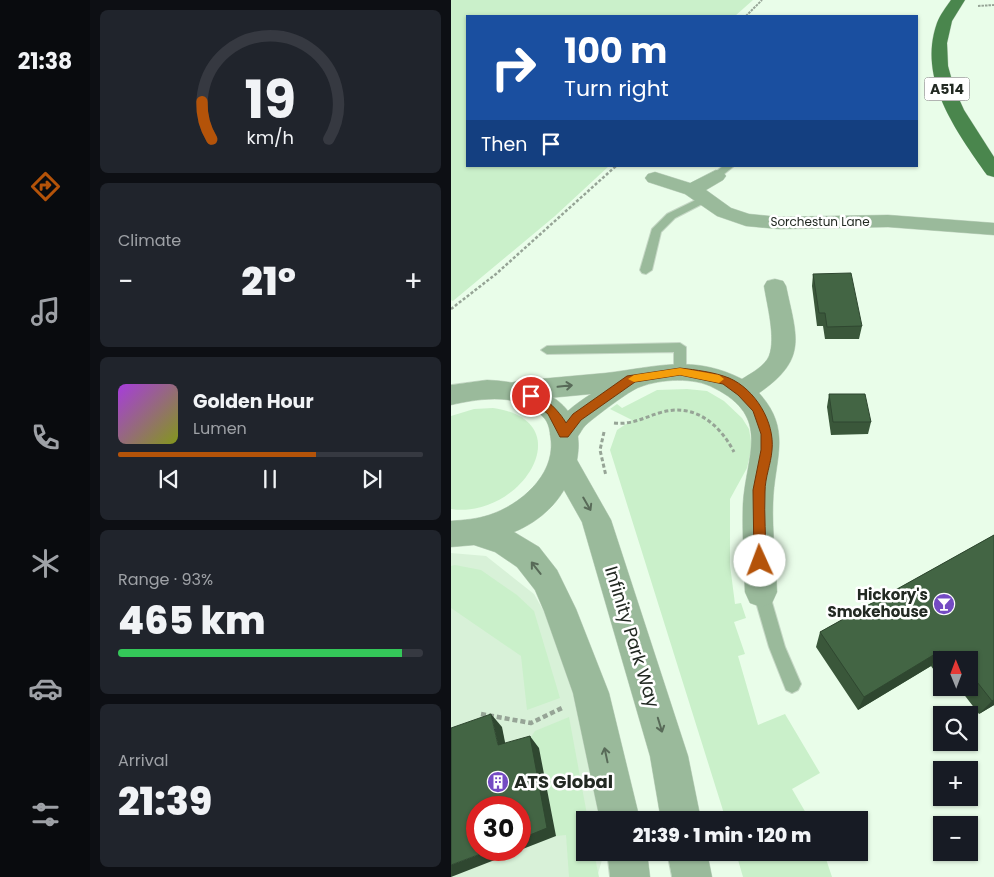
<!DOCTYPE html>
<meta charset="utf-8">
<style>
body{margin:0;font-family:Poppins,sans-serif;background:#20242c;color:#f1f3f6;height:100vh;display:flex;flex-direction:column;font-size:19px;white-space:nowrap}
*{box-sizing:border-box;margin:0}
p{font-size:16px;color:#9ea1a6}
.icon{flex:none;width:28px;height:28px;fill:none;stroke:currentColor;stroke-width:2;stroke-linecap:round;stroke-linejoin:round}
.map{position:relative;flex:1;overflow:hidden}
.side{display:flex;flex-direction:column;gap:10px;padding:10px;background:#0d0f14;width:361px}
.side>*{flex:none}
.banner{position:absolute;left:15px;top:15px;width:452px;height:152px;border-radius:0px;box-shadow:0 1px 4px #0004;background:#1a4fa0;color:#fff;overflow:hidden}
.needle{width:32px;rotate:359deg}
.controls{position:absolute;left:482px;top:651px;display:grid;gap:10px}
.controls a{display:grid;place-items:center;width:45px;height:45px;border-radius:0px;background:#171b24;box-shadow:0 1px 4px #0004;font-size:25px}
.speed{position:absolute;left:15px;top:796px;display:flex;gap:10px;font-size:25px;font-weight:700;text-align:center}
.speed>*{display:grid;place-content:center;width:65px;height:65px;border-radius:50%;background:#171b24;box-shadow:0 1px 4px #0004;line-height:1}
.speed .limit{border:8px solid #d22;background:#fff;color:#111}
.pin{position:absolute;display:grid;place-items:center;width:42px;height:42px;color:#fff;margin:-21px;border:2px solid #fff;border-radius:50%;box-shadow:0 1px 5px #0007}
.me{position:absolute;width:55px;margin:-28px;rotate:358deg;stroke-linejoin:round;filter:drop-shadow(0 0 4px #0008)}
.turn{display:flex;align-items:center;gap:18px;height:105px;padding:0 15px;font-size:22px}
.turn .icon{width:65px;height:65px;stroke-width:2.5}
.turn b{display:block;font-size:35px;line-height:42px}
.then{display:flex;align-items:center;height:48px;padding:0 15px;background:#0003;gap:10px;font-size:19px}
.big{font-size:38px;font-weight:800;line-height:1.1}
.side .widget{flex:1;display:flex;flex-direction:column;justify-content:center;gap:8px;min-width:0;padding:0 18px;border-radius:8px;background:#20242c}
.side .dial{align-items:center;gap:0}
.dial svg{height:130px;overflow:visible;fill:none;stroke:#363941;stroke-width:7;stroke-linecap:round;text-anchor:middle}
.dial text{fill:#f1f3f6;stroke:none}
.song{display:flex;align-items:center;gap:15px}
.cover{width:60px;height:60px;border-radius:8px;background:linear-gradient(135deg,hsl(280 70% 55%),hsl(70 70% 35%))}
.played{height:5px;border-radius:2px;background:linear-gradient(90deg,#b45309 65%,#363941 65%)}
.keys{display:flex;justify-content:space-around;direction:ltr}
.heat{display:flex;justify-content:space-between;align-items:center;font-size:28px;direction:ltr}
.charge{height:8px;border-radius:4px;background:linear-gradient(90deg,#34c759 93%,#363941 0)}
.trip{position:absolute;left:125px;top:811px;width:292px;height:50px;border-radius:0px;background:#171b24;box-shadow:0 1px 4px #0004;font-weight:800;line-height:50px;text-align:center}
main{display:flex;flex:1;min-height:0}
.dock{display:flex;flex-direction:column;width:90px;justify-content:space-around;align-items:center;background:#090b0e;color:#9ea1a6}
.dock .icon{width:35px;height:35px}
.dock .active{color:#b45309}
.dock b{font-size:22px;color:#f1f3f6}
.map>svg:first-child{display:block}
.built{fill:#d8f1d8;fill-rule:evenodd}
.green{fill:#caf0ca}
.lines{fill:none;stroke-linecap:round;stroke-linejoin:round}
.service-casing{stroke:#c5d7c5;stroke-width:2}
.minor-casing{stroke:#c5d7c5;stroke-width:1}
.tertiary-casing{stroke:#c5d7c5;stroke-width:1}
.primary-casing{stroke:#c5d7c5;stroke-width:1}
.path-far3{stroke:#96a496;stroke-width:2;stroke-dasharray:2.5 1;stroke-linecap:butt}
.path-far2{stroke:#96a496;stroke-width:2.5;stroke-dasharray:3 2;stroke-linecap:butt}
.path-far1{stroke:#96a496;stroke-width:3;stroke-dasharray:4 2.5;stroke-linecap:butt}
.path{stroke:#96a496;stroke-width:4.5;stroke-dasharray:5 3;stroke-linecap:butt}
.service{fill:#9aba9b;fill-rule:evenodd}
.minor{fill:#9aba9b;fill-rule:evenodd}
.tertiary{fill:#9aba9b;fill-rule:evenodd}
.primary{fill:#4a864d;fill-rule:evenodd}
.wall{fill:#3a573a}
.shaded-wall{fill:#2f4730}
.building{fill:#436544;stroke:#2f4730}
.oneway{stroke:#586a58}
.route{fill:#b45309;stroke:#753606}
.slow{fill:#f59e0b}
.labels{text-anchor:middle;stroke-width:5;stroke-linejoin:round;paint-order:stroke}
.far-street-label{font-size:12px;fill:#222922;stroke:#fff}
.shield{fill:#fff;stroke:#646964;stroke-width:1}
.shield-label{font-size:14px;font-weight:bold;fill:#222922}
.poi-label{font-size:15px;font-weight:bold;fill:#222922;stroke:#fff;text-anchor:end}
.near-street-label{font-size:18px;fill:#222922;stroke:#fff}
.near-poi-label{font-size:18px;font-weight:bold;fill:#222922;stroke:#fff;text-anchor:start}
</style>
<main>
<nav class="dock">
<b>21:38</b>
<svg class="icon active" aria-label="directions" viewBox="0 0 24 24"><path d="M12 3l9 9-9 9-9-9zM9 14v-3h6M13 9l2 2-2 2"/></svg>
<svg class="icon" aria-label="music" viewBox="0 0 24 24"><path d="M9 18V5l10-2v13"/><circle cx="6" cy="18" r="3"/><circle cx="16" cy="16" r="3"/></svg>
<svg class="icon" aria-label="phone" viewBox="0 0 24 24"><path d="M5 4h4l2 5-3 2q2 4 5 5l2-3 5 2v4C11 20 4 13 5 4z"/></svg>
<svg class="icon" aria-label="climate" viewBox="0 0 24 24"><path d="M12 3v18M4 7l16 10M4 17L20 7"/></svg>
<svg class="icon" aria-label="car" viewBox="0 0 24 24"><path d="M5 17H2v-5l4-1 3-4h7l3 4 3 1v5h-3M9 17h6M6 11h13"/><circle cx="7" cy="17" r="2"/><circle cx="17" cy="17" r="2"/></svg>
<svg class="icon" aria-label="filters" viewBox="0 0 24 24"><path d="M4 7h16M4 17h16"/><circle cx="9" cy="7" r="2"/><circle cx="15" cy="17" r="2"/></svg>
</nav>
<section class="side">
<div class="widget dial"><svg viewBox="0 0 100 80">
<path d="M14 69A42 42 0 1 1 86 69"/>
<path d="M14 69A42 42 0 0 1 8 46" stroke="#b45309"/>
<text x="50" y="56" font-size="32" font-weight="700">19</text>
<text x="50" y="72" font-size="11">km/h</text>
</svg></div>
<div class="widget"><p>Climate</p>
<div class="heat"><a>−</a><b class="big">21°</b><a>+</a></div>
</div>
<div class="widget">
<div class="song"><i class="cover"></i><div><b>Golden Hour</b><p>Lumen</p></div></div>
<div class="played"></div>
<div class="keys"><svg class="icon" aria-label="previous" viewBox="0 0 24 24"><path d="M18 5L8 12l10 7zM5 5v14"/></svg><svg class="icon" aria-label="pause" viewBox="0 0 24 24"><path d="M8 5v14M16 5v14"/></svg><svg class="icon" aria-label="next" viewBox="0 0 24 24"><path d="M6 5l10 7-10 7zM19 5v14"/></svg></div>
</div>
<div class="widget"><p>Range · 93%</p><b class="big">465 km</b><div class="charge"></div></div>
<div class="widget"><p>Arrival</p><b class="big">21:39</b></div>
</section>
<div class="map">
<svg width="543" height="877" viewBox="0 0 543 877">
<rect width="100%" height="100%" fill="#e9fde9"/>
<path class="built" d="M0 553 35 556 83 594 116 652 151 820H134V852L153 853 146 877H0ZM26 808H69V850H26Z"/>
<g class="green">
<polygon points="0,0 302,0 284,16 16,16 16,166 158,166 104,216 2,301 0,300"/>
<polygon points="236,389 256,391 273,401 291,418 298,429 301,447 296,468 279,499 279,565 284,604 290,603 295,618 283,622 294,654 287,656 307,725 334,714 369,773 341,789 359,820 275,820 159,450 166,430 181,420 159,409 166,404 171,408 206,390"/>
<path d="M42 408C133 421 69 520 0 509V416L23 409Z"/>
<polygon points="4,565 30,570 66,595 83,611 109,698 76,710 70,656 0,608 0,566"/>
<polygon points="118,717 137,820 134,820 134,852 143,853 148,877 118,877 115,835 105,836 88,748 70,753 84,731"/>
<polygon points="285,853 373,853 381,877 292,877"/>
</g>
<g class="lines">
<g class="service-casing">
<g id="service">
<polygon points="272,166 283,166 268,178 262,178 262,174"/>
<polygon points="253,196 258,199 257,201 224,218 210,232 201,270 195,274 191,273 189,270 201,229 216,214"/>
<polygon points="229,343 235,347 235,372 234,375 224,375 223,372 223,352 96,354 90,350 96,346"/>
<polygon points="310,585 316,587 318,592 334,647 350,684 347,690 341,693 335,690 318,647 302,592 304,587"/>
</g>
</g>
<g class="minor-casing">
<g id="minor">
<polygon points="265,170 272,172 275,176 272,180 255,190 280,208 298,214 328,217 437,215 543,223 543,235 437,227 328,229 295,226 266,216 234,194 197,182 194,178 197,174 204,172 239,183"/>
<path d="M324 279 332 281 335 286C346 338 357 359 308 393 342 430 323 460 322 503 321 533 325 562 326 592L321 603 310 607 299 603 294 592C293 563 291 533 292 504 295 455 321 417 263 388 243 377 210 379 189 387 179 390 144 417 136 424 130 429 128 438 121 442 115 446 110 444 103 442L99 434C109 415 123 405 140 394L66 401 57 398 53 391 57 384 66 381C96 378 125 376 155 373 205 367 242 354 291 379 299 374 314 366 318 356 325 338 316 305 313 286L316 281Z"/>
</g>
</g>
<g class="tertiary-casing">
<g id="tertiary">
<path d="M36 380C85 382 137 400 126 460L160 520 237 756 250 820H210L199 756 131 522 113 490C102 509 83 524 63 532L88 547 106 570 125 609 158 693 189 820H149L122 693 93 611 84 590 66 567 44 552 23 545 0 547V521C13 520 26 519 38 515 69 505 103 476 100 441 99 434 99 426 94 419 72 392 30 398 0 405V385Z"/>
<polygon points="156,852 196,852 199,877 159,877"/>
<polygon points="216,852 256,852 261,877 221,877"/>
</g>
</g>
<g class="primary-casing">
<path id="primary" d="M500 0H514L501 21 496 43 497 66 503 88 513 110 543 157V177L536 175C506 132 466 79 486 23 489 15 495 7 500 0Z"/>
</g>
<g class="path-far3">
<polyline points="527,6 543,5"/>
<polyline points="295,16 311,0"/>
</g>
<polyline class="path-far2" points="0,309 45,274 165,166"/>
<g class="path-far1">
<path d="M163 423C180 425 192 418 208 413 242 402 268 423 283 452"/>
<polyline points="153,432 149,450 155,476"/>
</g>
<polyline class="path" points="30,714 80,723 111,708"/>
<use href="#service" class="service"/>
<use href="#minor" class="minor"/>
<use href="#tertiary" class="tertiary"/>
<use href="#primary" class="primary"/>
</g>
<g class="wall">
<polygon points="362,274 411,326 408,339 374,339 372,326 366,326 361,286"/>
<polygon points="378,394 420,422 417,434 380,435 376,407"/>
<polygon points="543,535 543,705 528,714 508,688 519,688 519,660 491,660 491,681 480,666 407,710 365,647 369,632"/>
<polygon points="496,688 506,688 499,692"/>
</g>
<g class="shaded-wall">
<polygon points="489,651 480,666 407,710 413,697"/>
<polygon points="503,688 506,688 499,692"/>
<polygon points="543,700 543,705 528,714 541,701"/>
<polygon points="40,714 51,727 57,757 47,745"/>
<polygon points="79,736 88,748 105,836 0,877 0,865 40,850 69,850 69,839"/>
</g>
<g class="building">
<polygon points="400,273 411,326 376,327 374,313 368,313 362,274"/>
<polygon points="378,394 414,394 420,422 382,422"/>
<polygon points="543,535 543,700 541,701 519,673 519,660 496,660 489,651 413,697 369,632"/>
<polygon points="40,714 47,745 79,736 96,828 69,839 69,808 26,808 26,850 40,850 0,865 0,728"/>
</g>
<defs><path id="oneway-shaft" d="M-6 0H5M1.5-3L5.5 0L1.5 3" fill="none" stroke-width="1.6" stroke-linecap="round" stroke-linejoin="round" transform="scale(1.25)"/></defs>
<g class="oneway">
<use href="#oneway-shaft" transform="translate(114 386) rotate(-6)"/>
<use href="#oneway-shaft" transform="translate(136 504) rotate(60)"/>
<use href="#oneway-shaft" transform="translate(85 568) rotate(-128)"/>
<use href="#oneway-shaft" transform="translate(209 725) rotate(73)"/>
<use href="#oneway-shaft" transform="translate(155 755) rotate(-102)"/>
</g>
<path class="route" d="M229 368C245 370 263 372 278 378 304 389 324 422 321 450 320 464 314 477 314 492 313 515 315 538 315 561L314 565 309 567 304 565 303 561 302 490 310 450V434L302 411 287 395 272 384 229 375 184 382 130 420 117 437H109L97 414 74 396 76 393C88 389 110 413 115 423L122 414 176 376Z"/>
<polygon class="slow" points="229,368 268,375 273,379 268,383 229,375 183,382 177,379 183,375"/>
<defs>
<g id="bar-disc" transform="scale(1.125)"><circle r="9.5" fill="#744bc3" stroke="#fff"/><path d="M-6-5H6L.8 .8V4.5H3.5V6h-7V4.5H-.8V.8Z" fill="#fff"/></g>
<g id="building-disc" transform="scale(1.125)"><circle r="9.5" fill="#744bc3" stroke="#fff"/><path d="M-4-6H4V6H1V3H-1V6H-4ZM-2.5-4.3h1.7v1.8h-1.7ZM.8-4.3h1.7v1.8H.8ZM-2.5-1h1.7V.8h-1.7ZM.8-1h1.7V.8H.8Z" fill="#fff"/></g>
</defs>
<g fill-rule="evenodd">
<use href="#bar-disc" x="493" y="604"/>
<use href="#building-disc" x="47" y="782"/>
</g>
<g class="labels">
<g class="far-street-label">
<text x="369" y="226">Sorchestun Lane</text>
</g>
<rect class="shield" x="473.5" y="77.5" width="45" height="23" rx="4"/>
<g class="shield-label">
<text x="496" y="94">A514</text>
</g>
<g class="poi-label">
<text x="477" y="600">Hickory's<tspan x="477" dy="17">Smokehouse</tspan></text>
</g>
<g class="near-street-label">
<text transform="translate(181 637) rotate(73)" y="6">Infinity Park Way</text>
</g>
<g class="near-poi-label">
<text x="63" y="788">ATS Global</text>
</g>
</g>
</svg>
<div class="controls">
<a><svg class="needle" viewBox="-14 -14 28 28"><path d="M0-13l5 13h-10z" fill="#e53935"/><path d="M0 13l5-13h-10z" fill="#9ea1a6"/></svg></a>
<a><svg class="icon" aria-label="search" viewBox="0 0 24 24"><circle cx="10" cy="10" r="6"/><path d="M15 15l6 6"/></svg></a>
<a>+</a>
<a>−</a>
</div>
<div class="speed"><div class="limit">30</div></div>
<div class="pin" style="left:80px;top:396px;background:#d93025"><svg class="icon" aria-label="arrive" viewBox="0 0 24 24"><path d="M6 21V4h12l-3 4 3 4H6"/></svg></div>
<svg class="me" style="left:309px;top:561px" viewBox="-20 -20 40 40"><circle r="19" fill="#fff"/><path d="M0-13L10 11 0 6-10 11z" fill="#b45309"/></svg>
<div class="trip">21:39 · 1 min · 120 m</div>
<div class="banner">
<div class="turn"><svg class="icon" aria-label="right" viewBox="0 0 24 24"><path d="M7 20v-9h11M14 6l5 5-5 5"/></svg><div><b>100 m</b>Turn right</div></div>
<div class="then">Then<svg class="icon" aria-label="arrive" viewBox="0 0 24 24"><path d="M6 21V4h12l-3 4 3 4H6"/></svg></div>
</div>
</div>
</main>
